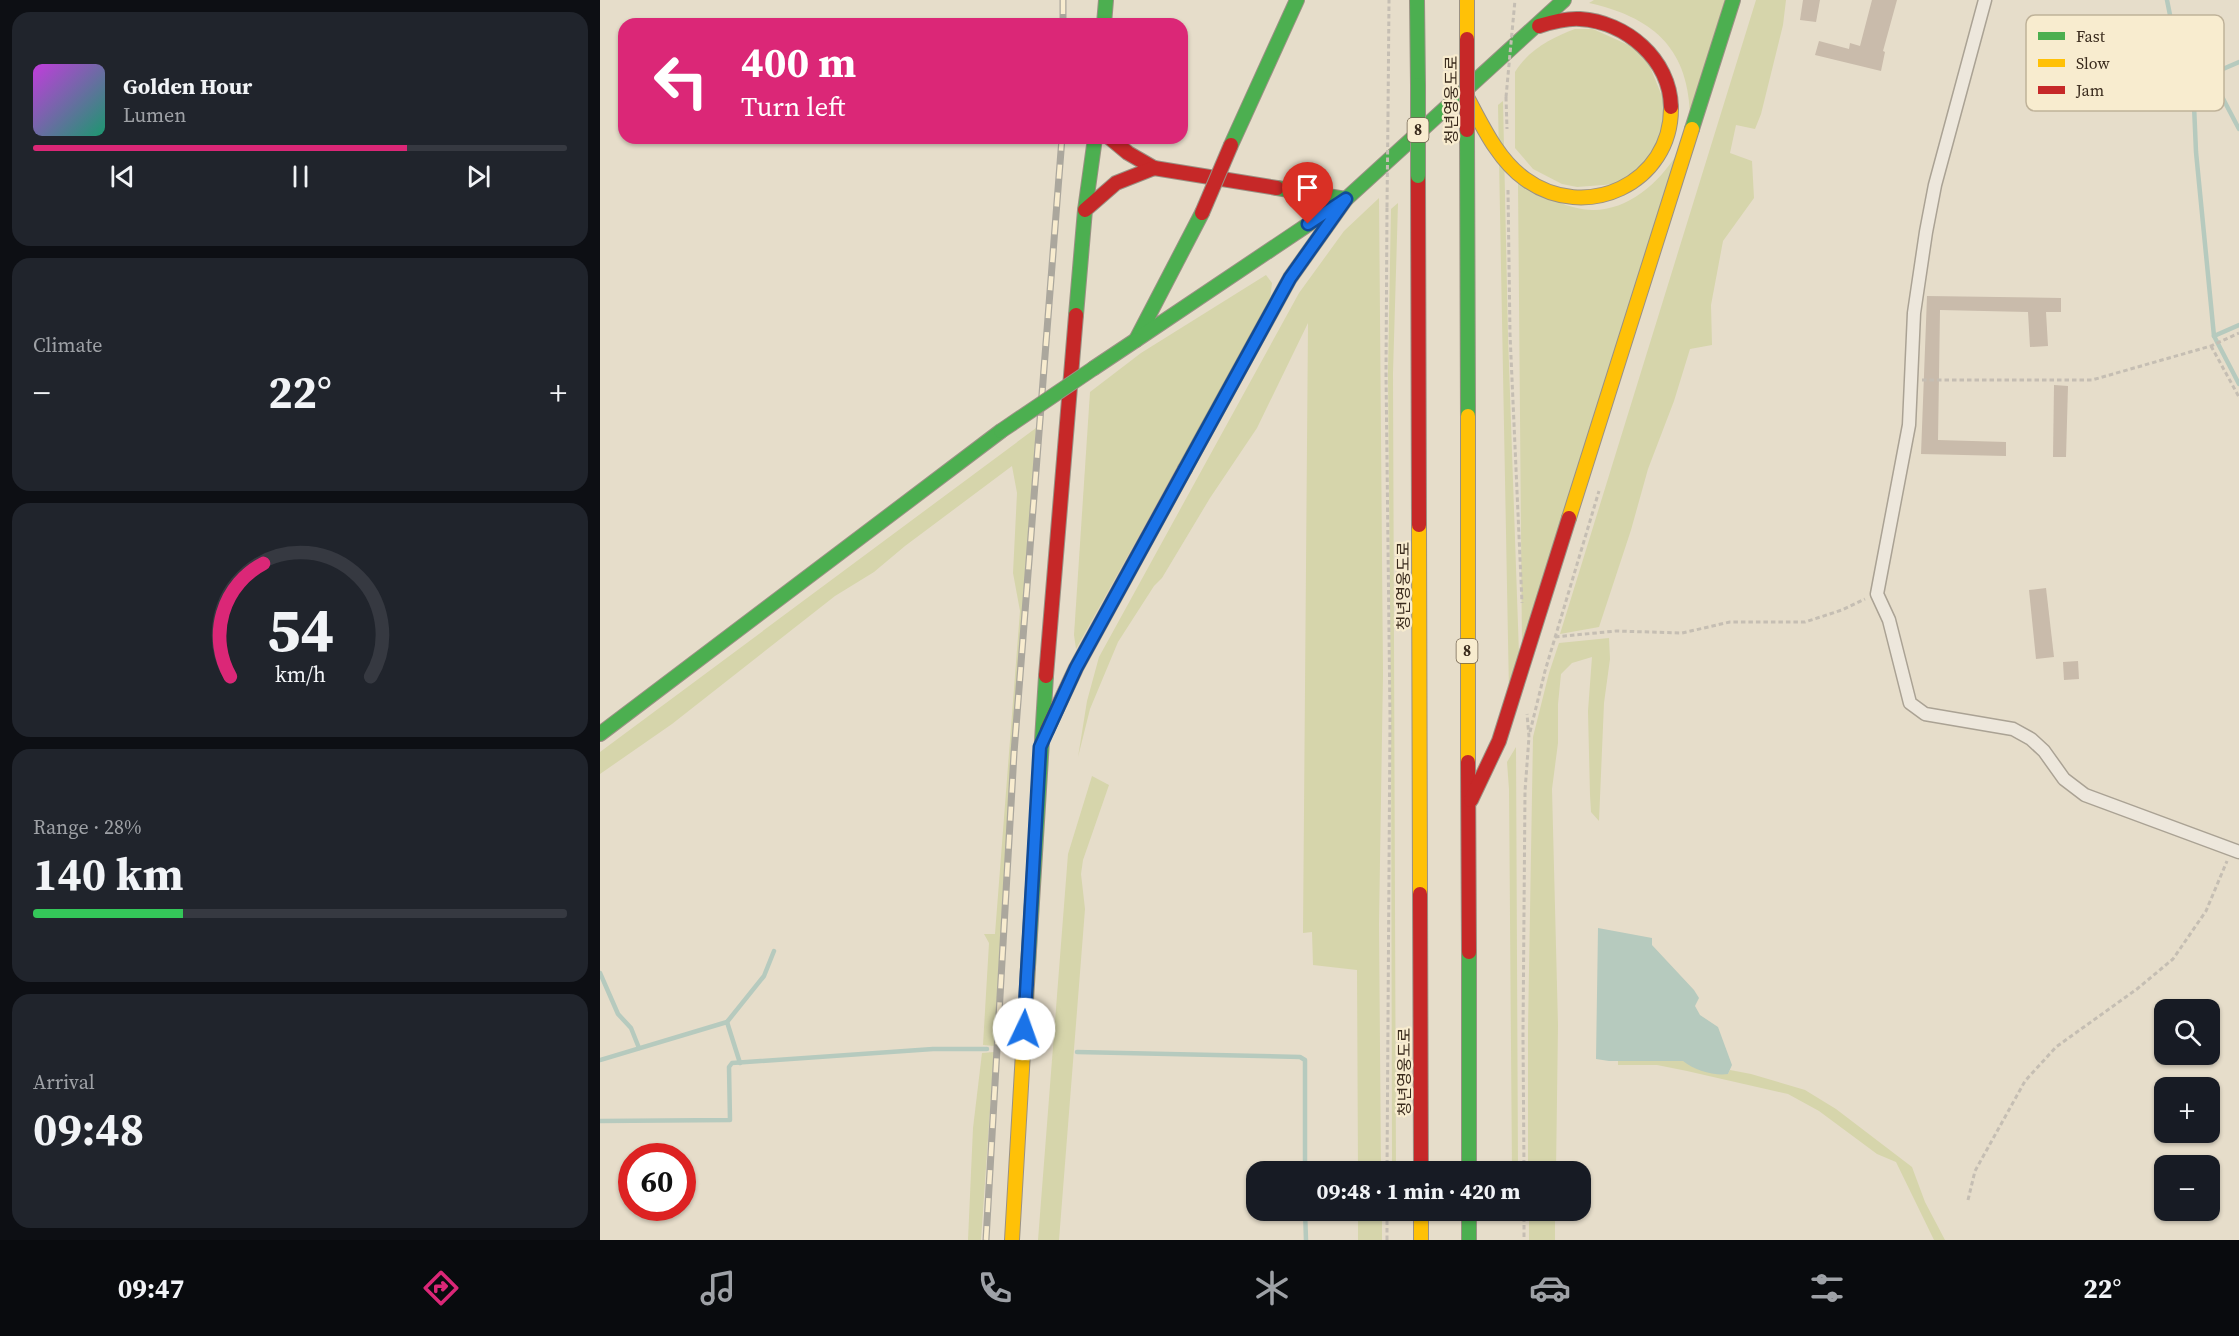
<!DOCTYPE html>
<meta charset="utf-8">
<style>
body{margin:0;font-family:"Source Serif 4","Noto Sans KR",serif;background:#20242c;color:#f1f3f6;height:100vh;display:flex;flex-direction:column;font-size:22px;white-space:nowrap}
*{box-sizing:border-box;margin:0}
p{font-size:20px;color:#9ea1a6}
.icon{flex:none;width:33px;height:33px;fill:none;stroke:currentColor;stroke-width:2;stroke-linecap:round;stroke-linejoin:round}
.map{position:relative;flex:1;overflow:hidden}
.side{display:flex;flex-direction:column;gap:12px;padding:12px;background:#0d0f14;width:600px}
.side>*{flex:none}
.top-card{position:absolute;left:18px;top:18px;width:570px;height:126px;border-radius:18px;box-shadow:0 2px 4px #0004;background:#db2777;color:#fff;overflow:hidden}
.buttons{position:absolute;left:1554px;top:999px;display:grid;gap:12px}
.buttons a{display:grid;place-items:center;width:66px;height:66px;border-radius:12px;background:#171b24;box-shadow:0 2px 4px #0004;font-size:30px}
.speed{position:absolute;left:18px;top:1143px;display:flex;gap:12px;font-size:30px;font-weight:700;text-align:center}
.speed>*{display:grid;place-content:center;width:78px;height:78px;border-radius:50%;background:#171b24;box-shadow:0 2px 4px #0004;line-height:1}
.speed .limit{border:9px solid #d22;background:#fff;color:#111}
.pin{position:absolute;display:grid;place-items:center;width:51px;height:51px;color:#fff;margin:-62px -26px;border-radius:50% 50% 50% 0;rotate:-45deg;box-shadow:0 0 6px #0007}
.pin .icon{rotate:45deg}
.me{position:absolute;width:66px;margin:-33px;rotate:3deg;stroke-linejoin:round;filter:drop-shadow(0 0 4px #0008)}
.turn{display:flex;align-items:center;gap:21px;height:126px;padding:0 24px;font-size:27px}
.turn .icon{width:78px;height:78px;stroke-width:2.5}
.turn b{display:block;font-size:42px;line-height:51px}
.big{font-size:45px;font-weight:700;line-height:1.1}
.side .tile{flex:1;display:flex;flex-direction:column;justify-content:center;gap:9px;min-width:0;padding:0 21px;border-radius:18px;background:#20242c}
.side .dial{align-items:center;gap:0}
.dial svg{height:156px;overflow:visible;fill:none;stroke:#363941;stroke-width:7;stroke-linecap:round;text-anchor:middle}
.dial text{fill:#f1f3f6;stroke:none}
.song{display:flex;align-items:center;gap:18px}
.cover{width:72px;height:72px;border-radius:9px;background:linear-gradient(135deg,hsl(290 70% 55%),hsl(160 70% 35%))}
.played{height:6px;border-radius:3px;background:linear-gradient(90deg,#db2777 70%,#363941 70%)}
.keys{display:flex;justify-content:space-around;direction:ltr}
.heat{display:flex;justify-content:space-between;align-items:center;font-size:33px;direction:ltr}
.charge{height:9px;border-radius:4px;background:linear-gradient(90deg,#34c759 28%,#363941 0)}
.trip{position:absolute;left:646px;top:1161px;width:345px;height:60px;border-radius:18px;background:#171b24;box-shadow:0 2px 4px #0004;font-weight:700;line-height:60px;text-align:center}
.menu{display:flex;height:96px;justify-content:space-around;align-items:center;background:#090b0e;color:#9ea1a6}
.menu .icon{width:42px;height:42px}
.menu .active{color:#db2777}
.menu b{font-size:27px;color:#f1f3f6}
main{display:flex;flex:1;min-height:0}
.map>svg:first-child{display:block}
.green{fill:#d6d5ab}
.water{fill:#b6cabe}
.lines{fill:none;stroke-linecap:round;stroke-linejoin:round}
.stream{stroke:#b6cabe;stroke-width:4.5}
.building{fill:#c9bbab}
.street-casing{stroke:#aaa294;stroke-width:15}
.fast-casing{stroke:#9a9184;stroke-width:16}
.slow-casing{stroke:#9a9184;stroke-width:16}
.jam-casing{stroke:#9a9184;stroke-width:16}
.path{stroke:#c5beb3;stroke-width:3;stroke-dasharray:4.5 3;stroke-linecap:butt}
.street{stroke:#ede7dc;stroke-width:12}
.fast{stroke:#4caf50;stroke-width:14}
.slow{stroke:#ffc107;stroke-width:14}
.jam{stroke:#c62828;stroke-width:14}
.rail-casing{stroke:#aba79d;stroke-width:7}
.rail{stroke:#f8eccf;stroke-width:4.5;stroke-dasharray:14;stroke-linecap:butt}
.fast-bridge-casing{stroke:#9a9184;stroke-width:16;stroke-linecap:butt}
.jam-bridge-casing{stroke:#9a9184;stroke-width:16;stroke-linecap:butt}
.path-bridge{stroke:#c5beb3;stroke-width:3;stroke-dasharray:4.5 3;stroke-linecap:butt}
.fast-bridge{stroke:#4caf50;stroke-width:14}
.jam-bridge{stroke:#c62828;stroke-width:14}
.route-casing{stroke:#114b97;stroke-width:15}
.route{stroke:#1a73e8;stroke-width:10}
.labels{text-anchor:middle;stroke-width:4.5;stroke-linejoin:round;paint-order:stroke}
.shield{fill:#f8eccf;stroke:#726452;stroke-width:1.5}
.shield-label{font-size:15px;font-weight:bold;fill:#392a1c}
.street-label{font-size:16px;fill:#392a1c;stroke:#f8eccf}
.key{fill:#f8eccf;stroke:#bfb299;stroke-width:1.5}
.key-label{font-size:16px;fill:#392a1c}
</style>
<main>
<section class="side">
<div class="tile">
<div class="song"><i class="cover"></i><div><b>Golden Hour</b><p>Lumen</p></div></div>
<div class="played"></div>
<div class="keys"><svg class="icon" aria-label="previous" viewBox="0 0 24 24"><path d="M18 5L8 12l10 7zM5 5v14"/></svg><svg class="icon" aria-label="pause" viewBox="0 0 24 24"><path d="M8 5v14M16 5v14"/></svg><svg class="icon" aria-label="next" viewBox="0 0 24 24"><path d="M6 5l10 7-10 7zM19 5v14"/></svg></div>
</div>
<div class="tile"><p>Climate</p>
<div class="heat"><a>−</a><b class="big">22°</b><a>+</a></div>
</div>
<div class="tile dial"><svg viewBox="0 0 100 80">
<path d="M14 69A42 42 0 1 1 86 69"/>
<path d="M14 69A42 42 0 0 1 31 11" stroke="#db2777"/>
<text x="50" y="56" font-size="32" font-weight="700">54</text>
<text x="50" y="72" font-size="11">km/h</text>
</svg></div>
<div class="tile"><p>Range · 28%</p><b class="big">140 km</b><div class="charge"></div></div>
<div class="tile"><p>Arrival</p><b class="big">09:48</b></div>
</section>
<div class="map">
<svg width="1639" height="1240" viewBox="0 0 1639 1240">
<rect width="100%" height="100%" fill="#e6ddca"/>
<g class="green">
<path d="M994 0H1126L1090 112C1087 46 1051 17 989 3Z"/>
<polygon points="1156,0 1186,0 1183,25 1161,114 1155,129 1136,125 1130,153 1152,161 1154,198 1123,241 1111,305 1112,345 1090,349 1074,401 1048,469 1031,530 999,627 960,634"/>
<path d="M975 29H993L1044 52 1066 106 1055 155 1016 184 977 187 962 184 933 169 915 148V72C928 50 953 37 975 29Z"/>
<polygon points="903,101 908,336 920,683 909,693 898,105"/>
<path d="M1077 154 922 650 918 182C935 190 954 202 973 207 1016 220 1055 189 1077 154Z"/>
<polygon points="779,198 783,674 779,924 781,1171 758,1172 757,970 713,965 712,932 703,933 708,323 657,428 610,498 562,578 554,586 518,642 490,709 478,757 487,701 499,657 699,293 744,231"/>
<polygon points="798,203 793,373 796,1171 792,1172 791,713 788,372 791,209"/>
<polygon points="666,275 672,283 670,300 476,649 474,635 490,392 541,353"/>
<polygon points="436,428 395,1046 383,1045 389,943 384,934 395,934 420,611 413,573 417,493 412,466 305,546 274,572 235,596 72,724 0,774 0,752"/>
<polygon points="1009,638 1010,659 1004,703 999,821 991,812 990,795 988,711 992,657 972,663 961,674 958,704 958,743 952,789 958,1025 956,1171 928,1171 928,1029 933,737 949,673 959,643"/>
<polygon points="916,747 918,1171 912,1172 909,789 907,762"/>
<polygon points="492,776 509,785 483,860 481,874 485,909 459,1240 438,1240 468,854"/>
<polygon points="394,1052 381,1240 368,1240 373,1128 382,1053"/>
<polygon points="1018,1061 1083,1061 1128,1074 1130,1070 1151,1074 1205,1090 1236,1109 1312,1167 1325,1202 1345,1240 1334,1240 1296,1162 1277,1154 1219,1111 1188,1094 1087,1071 1057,1065 1018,1065"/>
<rect x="758" y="1211" width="24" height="29"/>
<rect x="929" y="1211" width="26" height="29"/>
</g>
<path class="water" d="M998 928 1052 938V945L1094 990 1099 998 1095 1006 1100 1015 1118 1027 1132 1065 1128 1074C1114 1076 1094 1070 1083 1061H1009L996 1059Z"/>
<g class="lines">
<g class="stream">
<polyline points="1567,0 1572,25 1588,62 1593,82 1596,152 1614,336 1639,384"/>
<polyline points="1610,74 1639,129"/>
<polyline points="1593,82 1639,62"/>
<polyline points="1614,336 1639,325"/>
<polyline points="0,973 18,1014 31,1028 39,1048"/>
<polyline points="127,1022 164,976 174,951"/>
<polyline points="477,1052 700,1057 705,1060 705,1172"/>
<polyline points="0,1060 127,1022 140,1063"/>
<polyline points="0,1121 130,1120 129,1067 132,1063 333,1049 387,1049"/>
<polyline points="705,1210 706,1240"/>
</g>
</g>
<g class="building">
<polygon points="1203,0 1220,0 1216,22 1200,20"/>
<polygon points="1272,0 1297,0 1283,51 1285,52 1281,71 1215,55 1219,41 1249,49 1250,43 1260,46"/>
<polygon points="1327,296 1461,298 1461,312 1446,312 1448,346 1430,347 1428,312 1340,310 1338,440 1406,442 1406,456 1321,454"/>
<polygon points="1454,385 1468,386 1466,457 1453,457"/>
<polygon points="1446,588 1454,657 1436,659 1429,590"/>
<polygon points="1478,661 1479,679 1464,680 1463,662"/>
</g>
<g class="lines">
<g class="street-casing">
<polyline id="street" points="1385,0 1335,185 1326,232 1314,313 1309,425 1277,594 1289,620 1310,703 1325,714 1413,729 1431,739 1444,751 1464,779 1485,795 1639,852"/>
</g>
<g class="fast-casing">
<g id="fast">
<polyline points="817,0 818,85"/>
<polyline points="504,24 506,0"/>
<polyline points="1092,129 1133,0"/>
<polyline points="867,130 868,416"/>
<polyline points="631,145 697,0"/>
<polyline points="476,315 485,210 495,138"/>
<polyline points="537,338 602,213"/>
<polyline points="536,340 746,199 964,0"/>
<polyline points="494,368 536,340"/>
<polyline points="585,469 690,278 746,199 677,188"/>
<polyline points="0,734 401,431"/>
<polyline points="869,952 869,1172"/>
<polyline points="428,967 446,676"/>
<polyline points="869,1210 869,1240"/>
</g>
</g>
<g class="slow-casing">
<g id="slow">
<polyline points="867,0 867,39"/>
<path d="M867 97C882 125 898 160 925 179 985 223 1072 184 1071 107"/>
<polyline points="868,416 868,762"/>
<polyline points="969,518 1092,129"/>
<polyline points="819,525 820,894"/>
<polyline points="821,1210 821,1240"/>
<polyline points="412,1240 428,967"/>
</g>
</g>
<g class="jam-casing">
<g id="jam">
<path d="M939 26C952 22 966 18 980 19 1026 22 1070 59 1071 107"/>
<polyline points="510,138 528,153 554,168 677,188"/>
<polyline points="818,176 819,525"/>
<polyline points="485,210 516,183 554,168"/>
<polyline points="446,676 476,315"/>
<polyline points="447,730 476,668 585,469"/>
<polyline points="868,762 869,952"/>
<polyline points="871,800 899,741 969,518"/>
<polyline points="820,894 821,1172"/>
</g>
</g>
<g class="path">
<polyline points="906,97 907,129"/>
<polyline points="788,116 789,0"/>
<polyline points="908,190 910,334 922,603"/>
<polyline points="1611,346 1639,397"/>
<polyline points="1322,380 1492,380 1611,346 1639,333"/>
<polyline points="955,637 1016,631 1082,633 1130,622 1205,622 1242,610 1265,599"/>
<polyline points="930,732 945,671 999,491"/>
<polyline points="787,1172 790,718 786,373 787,207"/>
<polyline points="924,1172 923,1035 925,791 929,737 927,714"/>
<polyline points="1368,1200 1375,1171 1425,1081 1456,1047 1537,989 1573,959 1606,911 1627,861"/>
<polyline points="924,1210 924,1240"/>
<polyline points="787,1240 787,1210"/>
</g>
<use href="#street" class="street"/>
<use href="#fast" class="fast"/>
<use href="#slow" class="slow"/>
<use href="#jam" class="jam"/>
<g class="rail-casing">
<g id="rail">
<polyline points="463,0 463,24"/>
<polyline points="386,1240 414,753 462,138"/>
</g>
</g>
<use href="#rail" class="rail"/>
<g class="fast-bridge-casing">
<g id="fast-bridge">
<polyline points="818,85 818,176"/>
<polyline points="401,431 494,368"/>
</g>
</g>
<g class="jam-bridge-casing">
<g id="jam-bridge">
<polyline points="867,39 867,130"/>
<polyline points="602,213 631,145"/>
</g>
</g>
<g class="path-bridge">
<polyline points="906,97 915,0"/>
<polyline points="787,207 788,116"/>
</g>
<use href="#fast-bridge" class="fast-bridge"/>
<use href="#jam-bridge" class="jam-bridge"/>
</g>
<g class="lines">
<g class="route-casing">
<polyline id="route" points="424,1029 440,747 476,668 690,278 746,199 708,224"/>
</g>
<use href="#route" class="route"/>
</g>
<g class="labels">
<g class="shield">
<rect x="807.5" y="118" width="21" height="24" rx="4.5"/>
<rect x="856.5" y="639" width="21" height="24" rx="4.5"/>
</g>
<g class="shield-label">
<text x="818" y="135">8</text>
<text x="867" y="656">8</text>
</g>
<g class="street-label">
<text transform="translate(851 100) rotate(-90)" y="6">청년영웅도로</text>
<text transform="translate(803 586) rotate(-90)" y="6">청년영웅도로</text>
<text transform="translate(804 1072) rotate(-90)" y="6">청년영웅도로</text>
</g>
</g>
<rect x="1426" y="15" width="198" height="96" rx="9" class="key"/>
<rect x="1438" y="32" width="27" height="8" fill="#4caf50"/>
<rect x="1438" y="59" width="27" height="8" fill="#ffc107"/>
<rect x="1438" y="86" width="27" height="8" fill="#c62828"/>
<g class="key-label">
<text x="1476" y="42">Fast</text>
<text x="1476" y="69">Slow</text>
<text x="1476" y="96">Jam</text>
</g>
</svg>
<div class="buttons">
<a><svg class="icon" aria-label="search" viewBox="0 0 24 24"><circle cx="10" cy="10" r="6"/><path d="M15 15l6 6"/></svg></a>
<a>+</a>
<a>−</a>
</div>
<div class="speed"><div class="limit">60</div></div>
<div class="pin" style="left:708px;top:224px;background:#d93025"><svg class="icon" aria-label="arrive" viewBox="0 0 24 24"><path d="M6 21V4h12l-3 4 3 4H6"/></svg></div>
<svg class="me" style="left:424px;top:1029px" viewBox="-20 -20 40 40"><circle r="19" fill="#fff"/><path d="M0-13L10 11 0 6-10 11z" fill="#1a73e8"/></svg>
<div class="trip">09:48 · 1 min · 420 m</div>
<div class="top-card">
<div class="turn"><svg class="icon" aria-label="left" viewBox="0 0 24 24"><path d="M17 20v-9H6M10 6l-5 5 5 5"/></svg><div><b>400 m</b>Turn left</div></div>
</div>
</div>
</main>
<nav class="menu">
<b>09:47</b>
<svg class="icon active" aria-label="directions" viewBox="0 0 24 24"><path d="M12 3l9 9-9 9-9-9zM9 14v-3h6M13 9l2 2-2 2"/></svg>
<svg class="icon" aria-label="music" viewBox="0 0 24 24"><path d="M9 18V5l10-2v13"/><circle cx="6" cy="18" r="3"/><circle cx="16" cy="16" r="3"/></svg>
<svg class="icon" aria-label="phone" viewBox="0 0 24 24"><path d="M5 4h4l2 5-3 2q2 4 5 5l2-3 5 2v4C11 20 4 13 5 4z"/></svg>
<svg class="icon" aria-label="climate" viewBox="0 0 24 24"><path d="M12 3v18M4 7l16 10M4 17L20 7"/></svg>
<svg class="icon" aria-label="car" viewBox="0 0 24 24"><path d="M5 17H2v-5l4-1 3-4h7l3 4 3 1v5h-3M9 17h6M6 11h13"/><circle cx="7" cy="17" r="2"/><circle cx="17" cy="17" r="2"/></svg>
<svg class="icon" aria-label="filters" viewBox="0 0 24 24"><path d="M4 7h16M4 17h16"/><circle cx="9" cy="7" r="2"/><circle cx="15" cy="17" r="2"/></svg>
<b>22°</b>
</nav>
